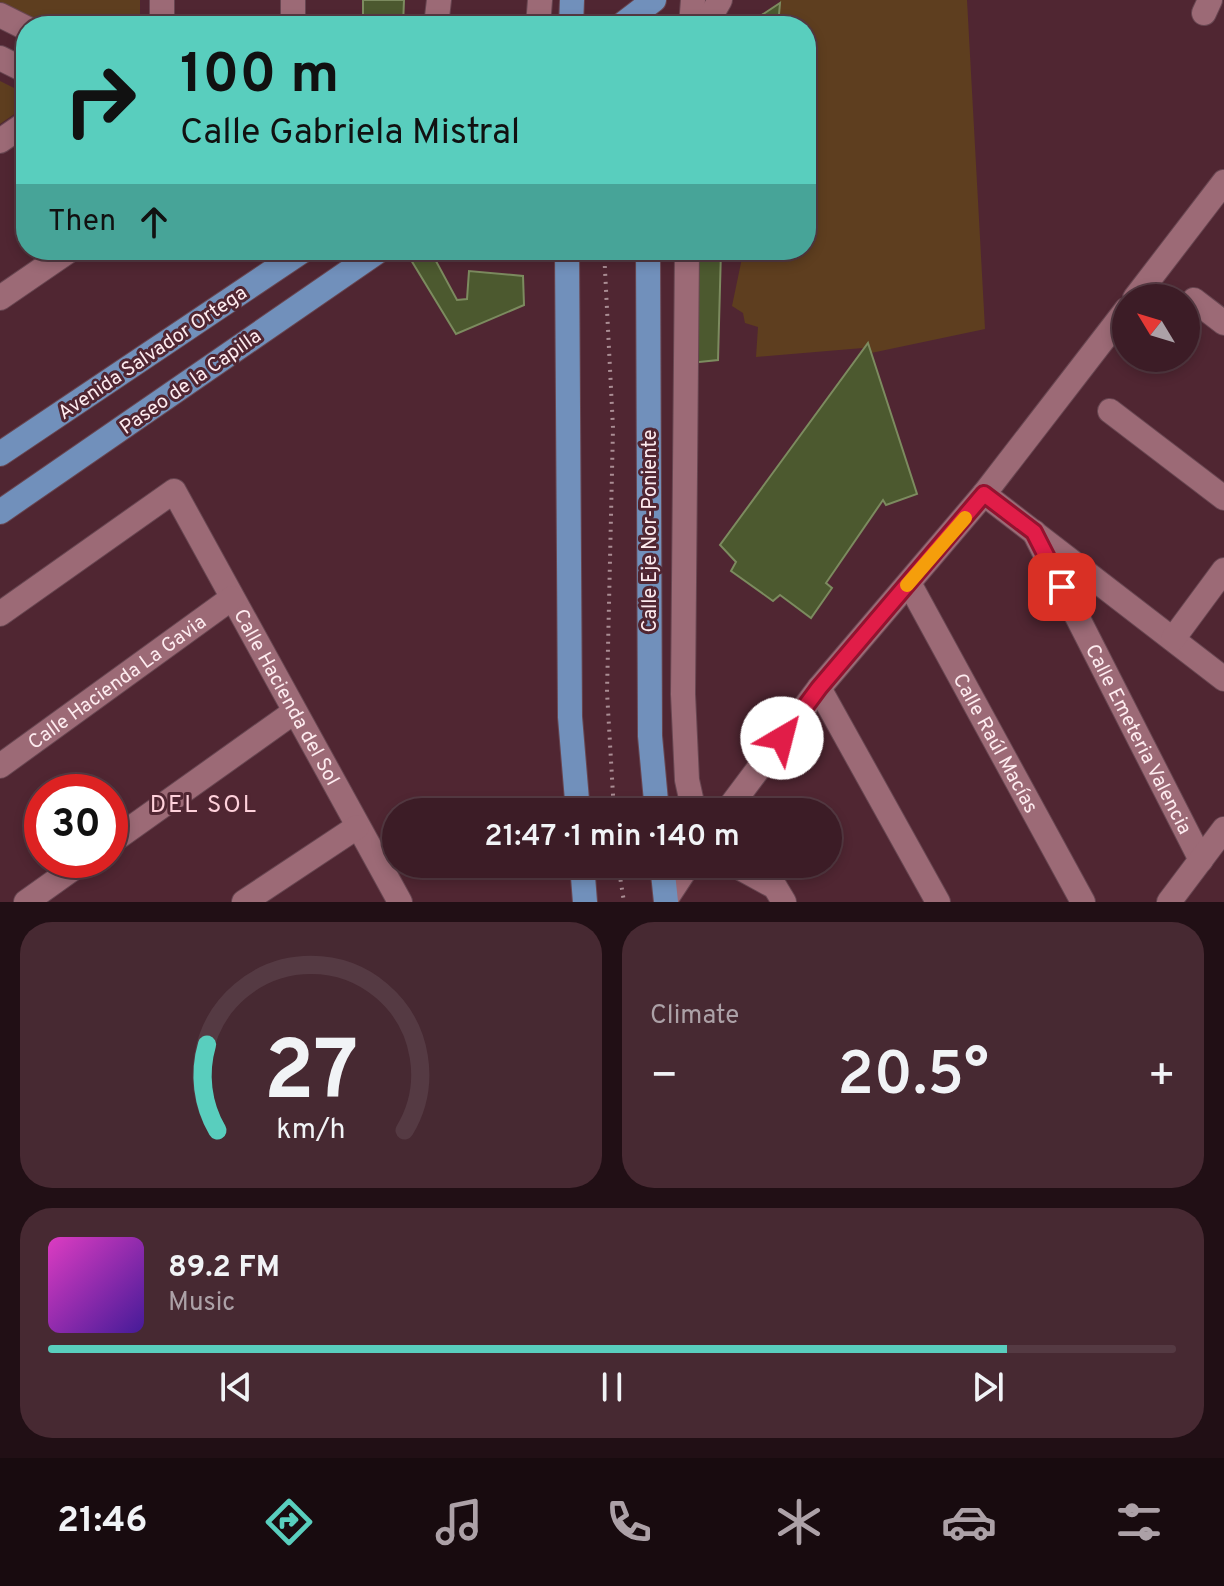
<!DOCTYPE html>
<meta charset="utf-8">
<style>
body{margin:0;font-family:Overpass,sans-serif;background:#472932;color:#f1f3f6;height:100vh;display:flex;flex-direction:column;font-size:30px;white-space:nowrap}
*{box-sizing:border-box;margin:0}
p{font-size:26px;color:#aca1a7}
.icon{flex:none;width:44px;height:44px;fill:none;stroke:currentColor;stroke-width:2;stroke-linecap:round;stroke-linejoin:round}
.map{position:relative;height:902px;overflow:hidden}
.side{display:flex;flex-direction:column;gap:20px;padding:20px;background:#210f15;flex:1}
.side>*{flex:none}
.top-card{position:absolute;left:16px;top:16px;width:800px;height:244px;border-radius:32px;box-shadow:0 4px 12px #0003,0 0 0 2px #553a43;background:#59cebe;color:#111;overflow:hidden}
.needle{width:52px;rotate:308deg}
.tools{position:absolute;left:1112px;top:284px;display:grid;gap:16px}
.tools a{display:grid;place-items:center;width:88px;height:88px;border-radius:50%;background:#3c1c26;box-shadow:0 4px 12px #0003,0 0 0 2px #553a43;font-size:40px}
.speed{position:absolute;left:24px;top:774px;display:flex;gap:16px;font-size:40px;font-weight:700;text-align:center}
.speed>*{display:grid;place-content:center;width:104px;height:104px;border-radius:50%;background:#3c1c26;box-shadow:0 4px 12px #0003,0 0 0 2px #553a43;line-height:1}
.speed .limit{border:12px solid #d22;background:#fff;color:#111}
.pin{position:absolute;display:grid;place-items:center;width:68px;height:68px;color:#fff;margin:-34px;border-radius:16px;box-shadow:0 4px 12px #0006}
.me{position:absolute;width:88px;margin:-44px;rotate:37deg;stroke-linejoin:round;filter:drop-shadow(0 0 6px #0008)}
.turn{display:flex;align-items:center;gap:28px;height:168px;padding:0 32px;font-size:36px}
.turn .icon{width:104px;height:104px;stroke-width:2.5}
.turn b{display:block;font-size:56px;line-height:68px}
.then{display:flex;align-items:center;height:76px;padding:0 32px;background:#0003;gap:16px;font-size:30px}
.big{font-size:60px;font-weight:600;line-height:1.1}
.side .card{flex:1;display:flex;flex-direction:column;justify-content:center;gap:12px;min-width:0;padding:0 28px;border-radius:32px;background:#472932}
.side .dial{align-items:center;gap:0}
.dial svg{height:208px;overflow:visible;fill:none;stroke:#553a43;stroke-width:7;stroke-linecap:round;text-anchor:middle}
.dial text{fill:#f1f3f6;stroke:none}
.song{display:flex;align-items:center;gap:24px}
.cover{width:96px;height:96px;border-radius:12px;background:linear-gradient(135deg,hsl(310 70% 55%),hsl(260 70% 35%))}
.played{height:8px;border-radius:4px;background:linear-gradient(90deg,#59cebe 85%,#553a43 85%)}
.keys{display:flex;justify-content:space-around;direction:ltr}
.heat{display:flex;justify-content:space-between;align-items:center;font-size:44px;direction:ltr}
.side .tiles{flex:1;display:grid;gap:20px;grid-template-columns:1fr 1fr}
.card:last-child{grid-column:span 2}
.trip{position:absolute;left:382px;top:798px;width:460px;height:80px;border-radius:40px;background:#3c1c26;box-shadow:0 4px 12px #0003,0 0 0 2px #553a43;font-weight:600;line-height:80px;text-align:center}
.dock{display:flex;height:128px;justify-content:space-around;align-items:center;background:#180b0f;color:#aca1a7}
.dock .icon{width:56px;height:56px}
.dock .current{color:#59cebe}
.dock b{font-size:36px;color:#f1f3f6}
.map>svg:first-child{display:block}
.green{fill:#5e3e1f}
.building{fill:#4c592f;stroke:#7c8b5f;stroke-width:2}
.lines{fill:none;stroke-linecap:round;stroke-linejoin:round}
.minor-casing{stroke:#684651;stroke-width:26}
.major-casing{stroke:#684651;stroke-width:26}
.path{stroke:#aa8d94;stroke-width:4;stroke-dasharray:2 6;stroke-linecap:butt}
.minor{stroke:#9c6a76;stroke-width:24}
.major{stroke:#7190bb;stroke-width:24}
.route-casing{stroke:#92132f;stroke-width:20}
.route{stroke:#e11d48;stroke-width:14}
.slow{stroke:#f59e0b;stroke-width:14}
.labels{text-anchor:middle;stroke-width:6;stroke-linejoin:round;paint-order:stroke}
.street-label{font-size:20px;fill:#fdebef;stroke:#502632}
.quarter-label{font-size:24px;letter-spacing:2px;fill:#ffd1db;stroke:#502632}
</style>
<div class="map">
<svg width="1224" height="902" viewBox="0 0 1224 902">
<rect width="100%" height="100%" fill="#502632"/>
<g class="green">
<polygon points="0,0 140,0 140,26 35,26 0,8"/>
<polygon points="780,0 967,0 985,329 871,353 868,343 863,348 756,357 758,327 745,323 743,313 732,306 742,258 748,250 806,250 806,26 778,26"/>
<polygon points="0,81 26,94 26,106 0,124"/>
</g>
<g class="building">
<polygon points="363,0 404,0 403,26 363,26"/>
<polygon points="780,3 778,26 745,26"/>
<polygon points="416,250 430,250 457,300 467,299 469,271 523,276 524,305 456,334 408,255"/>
<polygon points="692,250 721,250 718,360 690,363"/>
<polygon points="868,343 917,494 886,505 883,500 826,583 832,588 811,618 780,595 773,601 731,571 736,562 720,545"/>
</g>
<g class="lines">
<g class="minor-casing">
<g id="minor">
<polyline points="162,0 162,26"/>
<polyline points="293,0 293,26"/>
<polyline points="1204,13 1210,0"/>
<polyline points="0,15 26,28"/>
<polyline points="436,26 439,0"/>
<polyline points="538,26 540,0"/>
<polyline points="691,26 693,0"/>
<polyline points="705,26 720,0"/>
<polyline points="0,58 26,71"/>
<polyline points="0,141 26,123"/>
<polyline points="687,250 683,694 687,780 694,812"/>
<polyline points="0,298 70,250"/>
<polyline points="1135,298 1224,182"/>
<polyline points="1194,300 1224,323"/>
<polyline points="1110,411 1224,498"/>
<polyline points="984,494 1224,679"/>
<path id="s1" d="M1034 532 1201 860"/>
<path id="s2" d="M909 583 1083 902"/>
<path id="s3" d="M0 614 174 491 400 902"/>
<polyline points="1173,639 1224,570"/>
<polyline points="819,688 938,902"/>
<path id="s4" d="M0 766 232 598"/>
<polyline points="726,812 819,688 984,494 1126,310"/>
<polyline points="110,843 294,712"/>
<polyline points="733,864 775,887 784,902"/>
<polyline points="666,899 689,864"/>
<polyline points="26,902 85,860"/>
<polyline points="244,902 357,827"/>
<polyline points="1169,902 1224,829"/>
</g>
</g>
<g class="major-casing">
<g id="major">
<polyline points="571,26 572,0"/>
<polyline points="620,26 654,0"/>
<polyline points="567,250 570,717 578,812"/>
<polyline points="648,250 650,736 657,812"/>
<polyline points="0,454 304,250"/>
<polyline points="0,512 380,250"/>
<polyline points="582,864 585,902"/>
<polyline points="662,864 666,902"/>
</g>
</g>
<g class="path">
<polyline points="604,250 613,428 607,692 614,812"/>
<polyline points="618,864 624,902"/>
</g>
<use href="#minor" class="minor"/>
<use href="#major" class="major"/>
</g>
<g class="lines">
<g class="route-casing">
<polyline id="route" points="782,738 819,688 984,494 1034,532 1062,587"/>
</g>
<use href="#route" class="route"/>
<polyline class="slow" points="907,585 965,518"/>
</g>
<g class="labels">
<g class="street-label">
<text transform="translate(152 352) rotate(-34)" y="7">Avenida Salvador Ortega</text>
<text transform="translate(190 381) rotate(-35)" y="7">Paseo de la Capilla</text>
<text transform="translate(649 531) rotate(-90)" y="7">Calle Eje Nor-Poniente</text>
<text dy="7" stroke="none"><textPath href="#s4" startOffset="144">Calle Hacienda La Gavia</textPath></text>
<text dy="7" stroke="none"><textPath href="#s3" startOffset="448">Calle Hacienda del Sol</textPath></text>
<text dy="7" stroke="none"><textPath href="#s1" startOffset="232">Calle Emeteria Valencia</textPath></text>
<text dy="7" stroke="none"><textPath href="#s2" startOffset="182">Calle Raúl Macías</textPath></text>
</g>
<g class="quarter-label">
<text x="204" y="812">DEL SOL</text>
</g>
</g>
</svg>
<div class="tools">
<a><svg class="needle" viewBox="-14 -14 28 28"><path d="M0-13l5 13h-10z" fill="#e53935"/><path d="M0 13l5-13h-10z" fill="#aca1a7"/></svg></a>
</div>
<div class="speed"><div class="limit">30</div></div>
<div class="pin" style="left:1062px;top:587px;background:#d93025"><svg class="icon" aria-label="arrive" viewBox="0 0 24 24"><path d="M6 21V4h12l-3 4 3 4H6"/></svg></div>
<svg class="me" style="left:782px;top:738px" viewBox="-20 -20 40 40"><circle r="19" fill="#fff"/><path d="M0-13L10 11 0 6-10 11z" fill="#e11d48"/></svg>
<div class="trip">21:47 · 1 min · 140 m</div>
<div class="top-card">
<div class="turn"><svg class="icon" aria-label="right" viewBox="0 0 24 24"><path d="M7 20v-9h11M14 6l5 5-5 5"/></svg><div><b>100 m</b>Calle Gabriela Mistral</div></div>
<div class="then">Then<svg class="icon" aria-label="ahead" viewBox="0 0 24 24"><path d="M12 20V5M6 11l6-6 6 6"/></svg></div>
</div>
</div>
<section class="side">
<div class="tiles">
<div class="card dial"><svg viewBox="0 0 100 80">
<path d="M14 69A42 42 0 1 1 86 69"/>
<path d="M14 69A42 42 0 0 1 10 36" stroke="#59cebe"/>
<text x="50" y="56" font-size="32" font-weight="700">27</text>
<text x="50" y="72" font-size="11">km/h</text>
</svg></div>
<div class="card"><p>Climate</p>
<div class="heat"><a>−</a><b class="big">20.5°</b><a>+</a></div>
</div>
<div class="card">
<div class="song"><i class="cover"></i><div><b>89.2 FM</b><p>Music</p></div></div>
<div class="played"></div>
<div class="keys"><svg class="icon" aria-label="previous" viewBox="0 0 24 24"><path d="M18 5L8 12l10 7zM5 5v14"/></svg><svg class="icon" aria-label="pause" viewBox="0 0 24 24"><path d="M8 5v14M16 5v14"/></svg><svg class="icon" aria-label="next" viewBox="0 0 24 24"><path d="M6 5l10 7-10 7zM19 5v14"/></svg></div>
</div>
</div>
</section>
<nav class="dock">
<b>21:46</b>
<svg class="icon current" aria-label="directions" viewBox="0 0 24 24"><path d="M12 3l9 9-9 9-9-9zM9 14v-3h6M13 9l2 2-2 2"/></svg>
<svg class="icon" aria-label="music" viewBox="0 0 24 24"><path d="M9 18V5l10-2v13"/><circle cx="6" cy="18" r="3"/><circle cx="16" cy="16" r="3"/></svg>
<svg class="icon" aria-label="phone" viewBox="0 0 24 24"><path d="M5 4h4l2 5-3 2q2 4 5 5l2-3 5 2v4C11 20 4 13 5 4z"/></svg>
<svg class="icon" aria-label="climate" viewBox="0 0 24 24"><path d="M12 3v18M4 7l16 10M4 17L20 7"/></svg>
<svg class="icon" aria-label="car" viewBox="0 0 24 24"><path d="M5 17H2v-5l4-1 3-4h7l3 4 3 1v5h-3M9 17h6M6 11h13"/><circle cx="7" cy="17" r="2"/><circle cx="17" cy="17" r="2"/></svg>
<svg class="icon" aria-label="filters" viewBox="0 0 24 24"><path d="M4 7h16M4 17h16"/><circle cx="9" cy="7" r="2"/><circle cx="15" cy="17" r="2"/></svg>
</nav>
